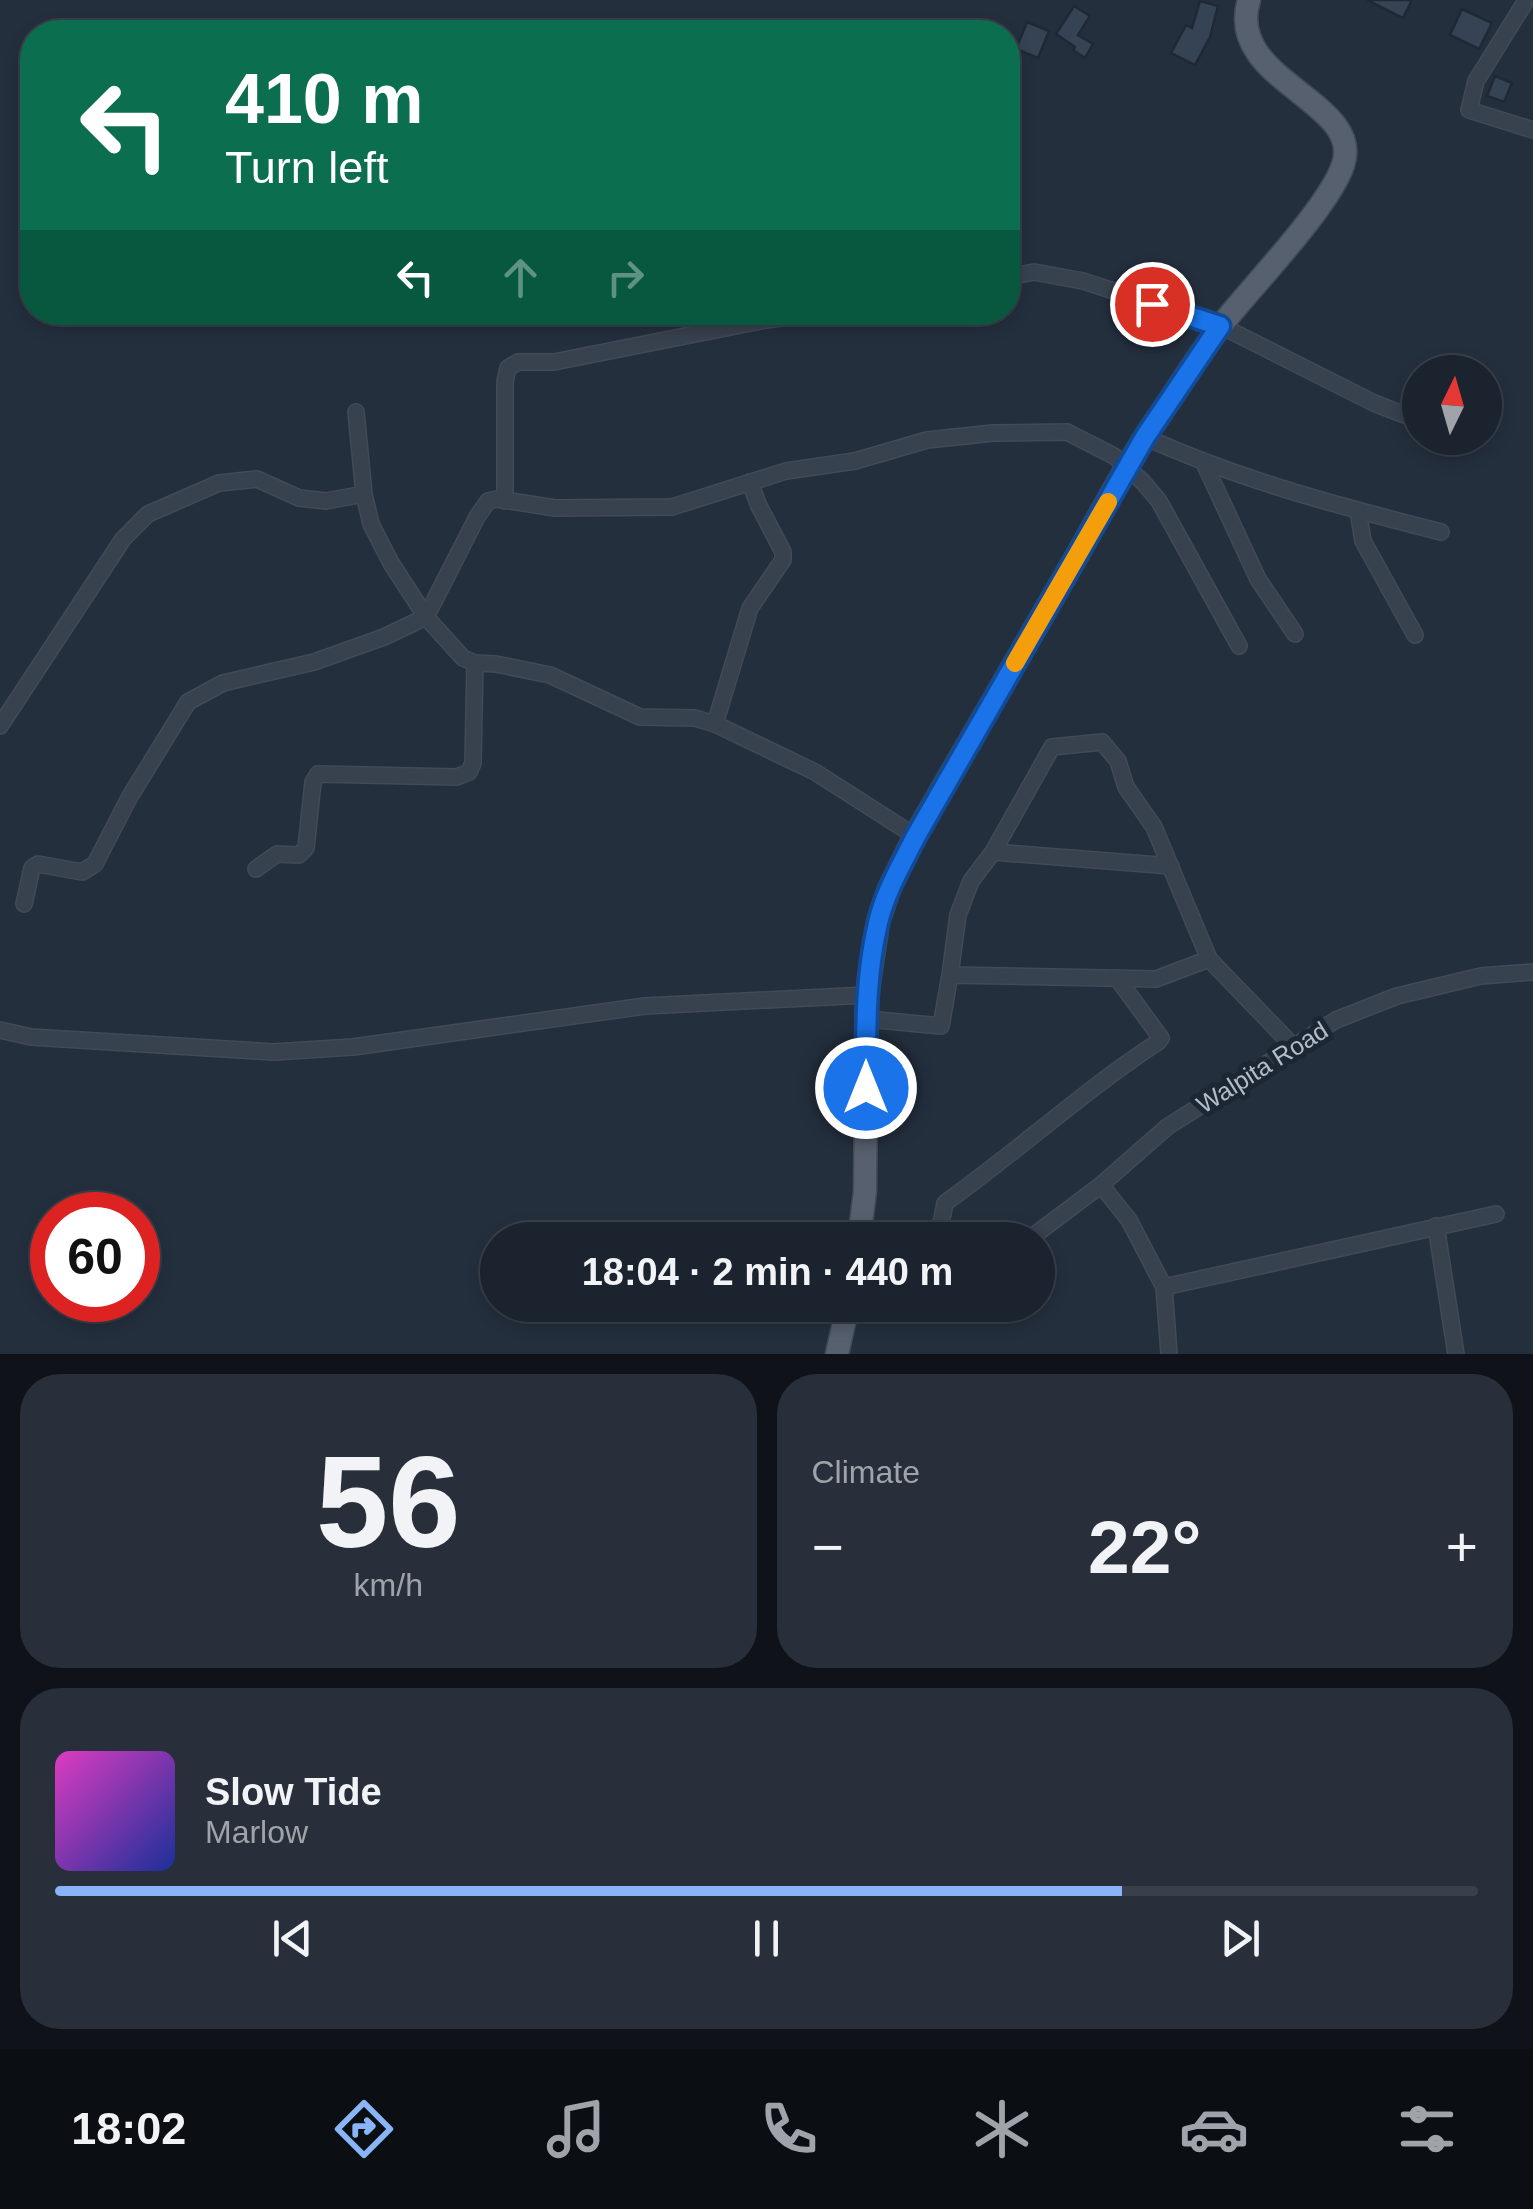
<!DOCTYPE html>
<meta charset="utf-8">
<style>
body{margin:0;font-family:Helvetica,sans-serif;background:#282f3a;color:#f1f3f6;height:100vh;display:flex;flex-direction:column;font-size:38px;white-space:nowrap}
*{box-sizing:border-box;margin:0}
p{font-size:32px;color:#a0a4aa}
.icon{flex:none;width:55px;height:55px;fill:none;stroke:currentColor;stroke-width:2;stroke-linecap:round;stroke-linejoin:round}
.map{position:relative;height:1354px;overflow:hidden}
.sheet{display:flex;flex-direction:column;gap:20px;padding:20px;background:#0f1319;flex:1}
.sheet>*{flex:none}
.banner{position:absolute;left:20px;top:20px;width:1000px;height:305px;border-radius:40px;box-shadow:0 5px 15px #0003,0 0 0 2px #39404a;background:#0b6e4f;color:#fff;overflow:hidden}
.needle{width:65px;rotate:5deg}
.buttons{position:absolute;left:1402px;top:355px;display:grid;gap:20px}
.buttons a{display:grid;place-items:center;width:100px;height:100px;border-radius:50%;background:#1b232e;box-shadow:0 5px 15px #0003,0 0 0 2px #39404a;font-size:50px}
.speed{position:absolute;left:30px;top:1192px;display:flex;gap:20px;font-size:50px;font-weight:700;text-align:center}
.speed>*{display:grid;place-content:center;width:130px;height:130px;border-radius:50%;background:#1b232e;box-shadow:0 5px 15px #0003,0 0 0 2px #39404a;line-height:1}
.speed .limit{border:15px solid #d22;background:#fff;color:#111}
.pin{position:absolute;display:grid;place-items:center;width:85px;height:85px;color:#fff;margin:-42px;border:5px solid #fff;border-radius:50%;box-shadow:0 2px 10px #0007}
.me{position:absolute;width:110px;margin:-55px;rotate:0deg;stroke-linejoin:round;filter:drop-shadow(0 0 8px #0008)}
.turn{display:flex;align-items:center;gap:35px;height:210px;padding:0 40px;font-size:45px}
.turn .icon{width:130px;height:130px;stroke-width:2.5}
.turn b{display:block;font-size:70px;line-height:85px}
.lanes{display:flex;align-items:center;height:95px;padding:0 40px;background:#0003;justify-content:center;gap:50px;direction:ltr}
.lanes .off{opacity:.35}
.big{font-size:75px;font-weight:800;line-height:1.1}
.sheet .widget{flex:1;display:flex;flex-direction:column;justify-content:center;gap:15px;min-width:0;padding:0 35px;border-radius:40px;background:#282f3a}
.sheet .dial{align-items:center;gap:0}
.dial b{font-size:130px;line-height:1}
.song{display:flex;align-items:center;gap:30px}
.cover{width:120px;height:120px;border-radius:15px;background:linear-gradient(135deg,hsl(310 70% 55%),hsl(230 70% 35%))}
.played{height:10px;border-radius:5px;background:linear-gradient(90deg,#8ab4f8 75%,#39404a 75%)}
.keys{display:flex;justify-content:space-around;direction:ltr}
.heat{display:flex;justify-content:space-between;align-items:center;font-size:55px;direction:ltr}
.sheet .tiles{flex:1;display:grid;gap:20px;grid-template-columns:1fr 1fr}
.widget:last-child{grid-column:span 2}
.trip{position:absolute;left:480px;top:1222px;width:575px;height:100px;border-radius:50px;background:#1b232e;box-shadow:0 5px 15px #0003,0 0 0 2px #39404a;font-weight:800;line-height:100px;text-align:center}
.tabs{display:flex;height:160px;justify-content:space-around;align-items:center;background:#0b0e12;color:#a0a4aa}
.tabs .icon{width:70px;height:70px}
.tabs .active{color:#8ab4f8}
.tabs b{font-size:45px;color:#f1f3f6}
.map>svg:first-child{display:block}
.building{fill:#364354;stroke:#1f2835;stroke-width:2.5}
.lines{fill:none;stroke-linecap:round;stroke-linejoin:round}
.street-casing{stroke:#414a57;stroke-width:18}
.primary-casing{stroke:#414a57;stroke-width:25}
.street{stroke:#38414e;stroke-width:15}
.primary{stroke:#56606e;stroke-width:22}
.route-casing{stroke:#114b97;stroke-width:25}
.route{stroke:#1a73e8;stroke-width:18}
.slow{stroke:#f59e0b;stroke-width:18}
.labels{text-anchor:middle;stroke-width:10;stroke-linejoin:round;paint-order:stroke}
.street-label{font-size:25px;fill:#b4bcc9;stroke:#1d2633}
</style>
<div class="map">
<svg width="1533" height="1354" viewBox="0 0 1533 1354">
<rect width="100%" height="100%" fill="#242f3e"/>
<g class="building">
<polygon points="1367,0 1412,0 1403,18"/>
<polygon points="1200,1 1218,6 1210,37 1195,65 1171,53 1186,25 1192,28"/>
<polygon points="1074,6 1090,16 1078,35 1093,44 1085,58 1073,50 1075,47 1056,34"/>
<polygon points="1462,9 1492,23 1479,49 1450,35"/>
<polygon points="1027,22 1049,31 1038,58 1016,49"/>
<polygon points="1495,76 1512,83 1504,102 1487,96"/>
</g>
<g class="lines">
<g class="street-casing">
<g id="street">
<polyline points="1524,4 1476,81 1469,110 1533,130"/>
<polyline points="1008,277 1034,272 1083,281 1221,326 1374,403 1420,421"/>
<polyline points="356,412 364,494 371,524 391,563 426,617 463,658 475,663 496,664 550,675 640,717 695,718 715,724 815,772 915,836"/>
<path d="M1145 437C1240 480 1339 506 1441 532"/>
<polyline points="1447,438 1455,446"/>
<polyline points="1204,463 1258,579 1295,634"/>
<polyline points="505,501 505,382 508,368 518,362 554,362 766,320 825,312"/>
<polyline points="1358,511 1363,541 1415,635"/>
<polyline points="715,724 750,608 783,560 783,552 758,504 750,482"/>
<polyline points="0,726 123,539 148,514 219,483 257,479 299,498 326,501 364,494"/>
<polyline points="993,852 1171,866"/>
<polyline points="256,869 277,854 299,855 306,848 313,782 318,774 457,777 469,772 473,763 475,663"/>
<polyline points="24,904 32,868 38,864 82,872 95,864 129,798 188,702 223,683 314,662 384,637 426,617 477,517 488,501 497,499 555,508 672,507 786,471 855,461 927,440 993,433 1067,432 1114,456 1143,482 1159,501 1239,646"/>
<polyline points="950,975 958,915 971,881 993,852 1052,747 1102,742 1118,761 1126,787 1154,827 1209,959"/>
<polyline points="867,1019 941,1026 950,975 1156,979 1209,959 1293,1046"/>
<polyline points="0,1030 31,1037 274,1052 353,1047 645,1006 867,995"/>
<polyline points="1101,1185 1129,1220 1164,1287 1169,1354"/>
<polyline points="1436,1226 1456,1354"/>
<path d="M938 1240 945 1203C1018 1151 1083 1091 1158 1042L1161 1038 1117 978"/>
<polyline points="1028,1240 1101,1185 1167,1127 1336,1020 1397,996 1481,976 1533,972"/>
<polyline points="1164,1287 1496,1214"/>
</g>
</g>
<g class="primary-casing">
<g id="primary">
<path d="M859 1240 865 1191 867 995 878 922 889 889 915 836C967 746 1019 656 1071 566 1099 518 1124 467 1155 422 1178 389 1199 353 1224 322 1254 284 1329 207 1343 165 1365 101 1224 81 1249 0"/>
<polyline points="837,1354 848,1305"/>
</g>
</g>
<use href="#street" class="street"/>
<use href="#primary" class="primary"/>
</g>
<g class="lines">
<g class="route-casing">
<path id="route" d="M866 1088C866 1033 865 977 878 923 885 892 902 864 916 836L1145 437 1220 326 1152 304"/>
</g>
<use href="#route" class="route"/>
<polyline class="slow" points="1015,663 1108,502"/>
</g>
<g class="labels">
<g class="street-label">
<text transform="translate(1262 1067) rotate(-32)" y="9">Walpita Road</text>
</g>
</g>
</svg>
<div class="buttons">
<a><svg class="needle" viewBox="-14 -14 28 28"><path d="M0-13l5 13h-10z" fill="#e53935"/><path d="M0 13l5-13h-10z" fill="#a0a4aa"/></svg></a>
</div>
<div class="speed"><div class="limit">60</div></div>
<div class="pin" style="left:1152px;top:304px;background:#d93025"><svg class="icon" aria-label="arrive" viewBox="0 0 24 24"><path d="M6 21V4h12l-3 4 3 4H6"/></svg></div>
<svg class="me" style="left:866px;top:1088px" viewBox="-20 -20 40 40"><circle r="17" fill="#1a73e8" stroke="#fff" stroke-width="3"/><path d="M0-11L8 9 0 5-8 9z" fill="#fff"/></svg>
<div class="trip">18:04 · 2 min · 440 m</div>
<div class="banner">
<div class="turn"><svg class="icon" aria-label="left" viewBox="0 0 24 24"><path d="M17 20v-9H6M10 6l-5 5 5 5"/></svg><div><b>410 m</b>Turn left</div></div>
<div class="lanes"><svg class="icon" aria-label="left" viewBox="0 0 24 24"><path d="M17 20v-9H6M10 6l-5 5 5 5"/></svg><svg class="icon off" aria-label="ahead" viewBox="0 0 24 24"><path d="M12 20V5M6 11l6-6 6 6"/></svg><svg class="icon off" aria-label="right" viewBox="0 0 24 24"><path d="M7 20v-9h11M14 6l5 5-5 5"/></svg></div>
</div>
</div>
<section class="sheet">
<div class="tiles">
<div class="widget dial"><b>56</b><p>km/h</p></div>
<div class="widget"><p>Climate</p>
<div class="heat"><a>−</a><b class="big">22°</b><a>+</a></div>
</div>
<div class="widget">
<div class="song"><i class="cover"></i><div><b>Slow Tide</b><p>Marlow</p></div></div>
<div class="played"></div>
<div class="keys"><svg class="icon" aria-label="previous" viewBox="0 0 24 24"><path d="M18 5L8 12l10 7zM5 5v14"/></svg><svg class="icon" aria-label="pause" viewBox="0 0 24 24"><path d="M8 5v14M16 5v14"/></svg><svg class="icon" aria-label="next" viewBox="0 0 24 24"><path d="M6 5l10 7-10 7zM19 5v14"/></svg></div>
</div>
</div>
</section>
<nav class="tabs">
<b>18:02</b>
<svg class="icon active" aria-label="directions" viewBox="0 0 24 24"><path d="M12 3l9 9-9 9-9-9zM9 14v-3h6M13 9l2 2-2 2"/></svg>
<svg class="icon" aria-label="music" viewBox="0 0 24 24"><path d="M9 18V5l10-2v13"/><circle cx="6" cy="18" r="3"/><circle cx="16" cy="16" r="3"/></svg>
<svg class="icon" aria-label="phone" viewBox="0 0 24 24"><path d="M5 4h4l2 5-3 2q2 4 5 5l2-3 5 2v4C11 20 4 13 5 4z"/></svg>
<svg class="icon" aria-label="climate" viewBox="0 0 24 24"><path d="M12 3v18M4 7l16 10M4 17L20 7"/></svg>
<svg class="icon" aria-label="car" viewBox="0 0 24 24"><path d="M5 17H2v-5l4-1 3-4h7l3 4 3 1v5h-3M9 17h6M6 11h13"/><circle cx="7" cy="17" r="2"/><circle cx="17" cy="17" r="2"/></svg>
<svg class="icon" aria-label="filters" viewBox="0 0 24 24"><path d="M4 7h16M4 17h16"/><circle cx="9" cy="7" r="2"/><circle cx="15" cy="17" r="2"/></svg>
</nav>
